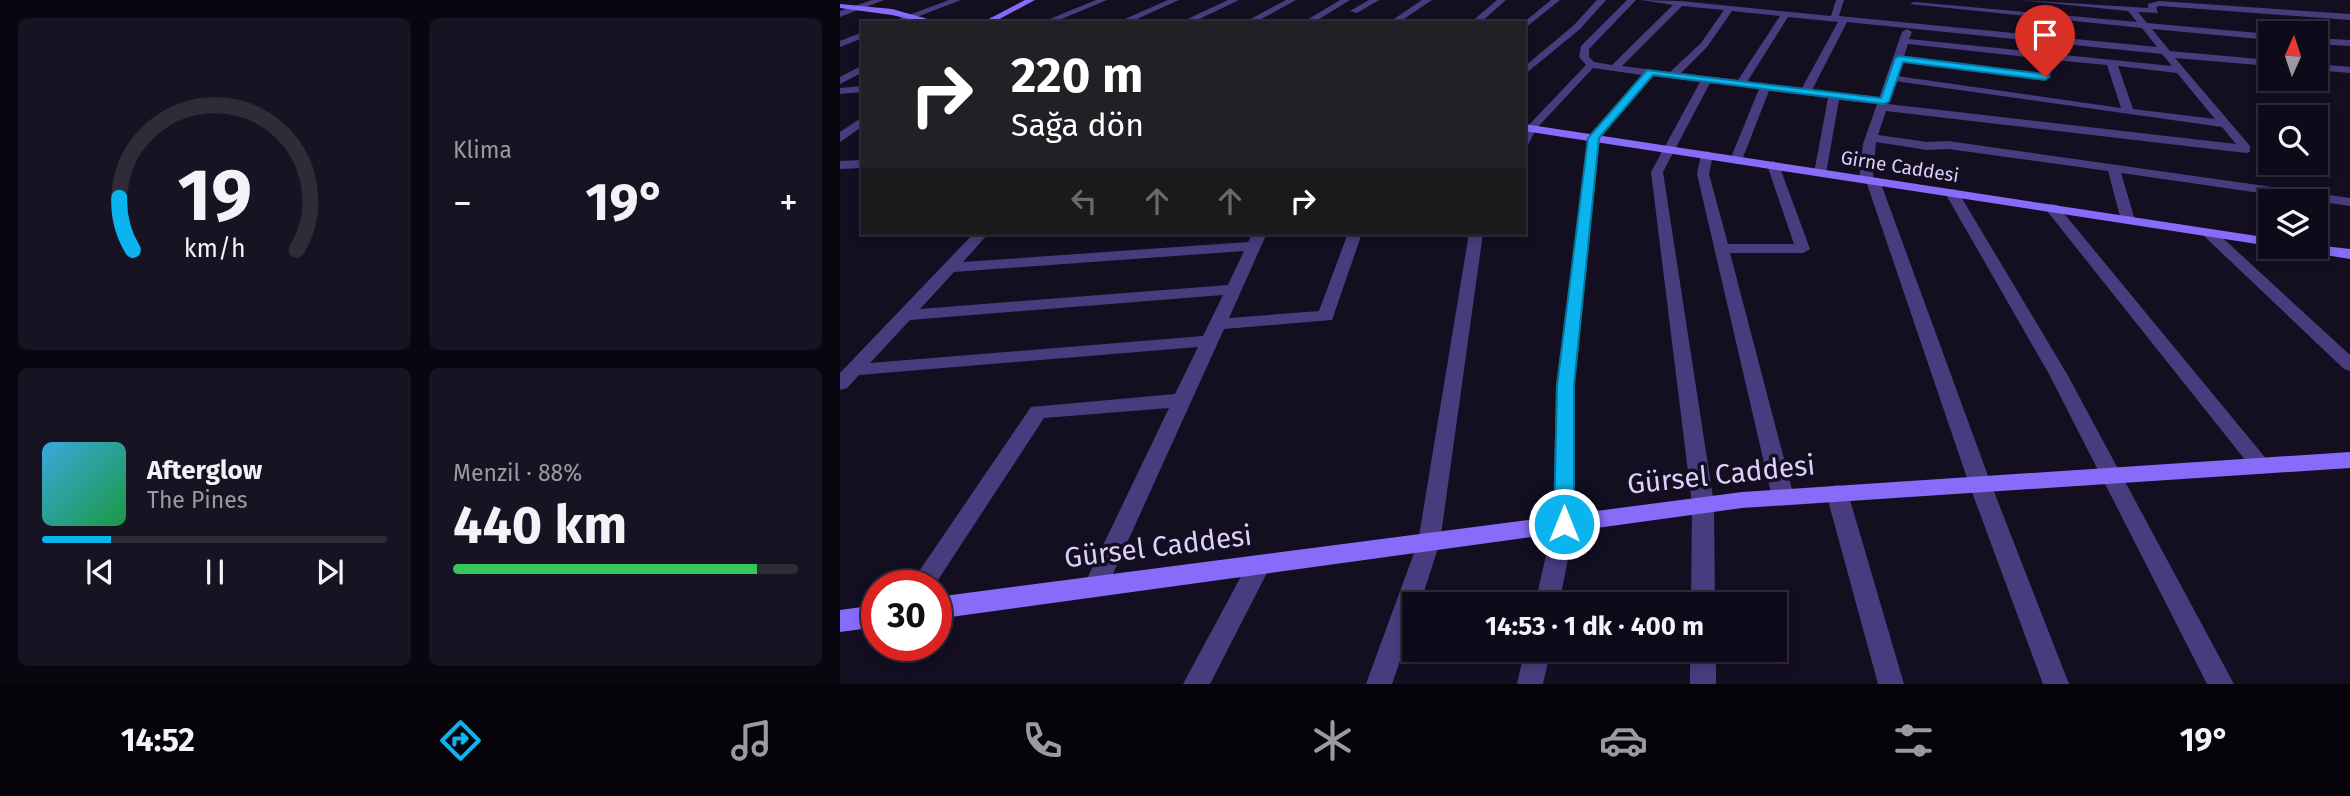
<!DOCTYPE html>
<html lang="tr">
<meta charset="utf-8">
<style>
body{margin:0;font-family:"Fira Sans",sans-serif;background:#181322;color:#f1f3f6;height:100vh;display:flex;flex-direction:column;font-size:26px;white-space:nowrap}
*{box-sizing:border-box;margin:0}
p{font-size:23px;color:#9b9aa2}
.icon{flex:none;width:38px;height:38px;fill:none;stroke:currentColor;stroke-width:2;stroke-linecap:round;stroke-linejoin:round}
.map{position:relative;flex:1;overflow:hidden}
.panel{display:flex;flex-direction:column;gap:18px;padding:18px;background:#08060e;width:840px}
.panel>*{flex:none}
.hud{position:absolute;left:21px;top:21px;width:665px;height:214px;border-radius:0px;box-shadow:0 4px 10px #0003,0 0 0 2px #2f2b38;background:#202124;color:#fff;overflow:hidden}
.needle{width:46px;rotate:3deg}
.fabs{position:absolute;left:1418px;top:21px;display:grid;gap:14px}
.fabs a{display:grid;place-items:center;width:70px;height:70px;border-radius:0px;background:#0f0a19;box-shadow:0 4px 10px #0003,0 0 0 2px #2f2b38;font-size:35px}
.speed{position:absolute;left:21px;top:570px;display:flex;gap:14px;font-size:35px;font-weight:700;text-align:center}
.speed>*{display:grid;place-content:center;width:91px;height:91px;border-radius:50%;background:#0f0a19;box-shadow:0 4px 10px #0003,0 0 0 2px #2f2b38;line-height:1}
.speed .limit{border:10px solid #d22;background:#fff;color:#111}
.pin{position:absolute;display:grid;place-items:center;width:60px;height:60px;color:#fff;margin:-72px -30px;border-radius:50% 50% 50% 0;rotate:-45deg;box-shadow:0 0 7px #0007}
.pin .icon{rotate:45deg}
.me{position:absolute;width:77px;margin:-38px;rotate:0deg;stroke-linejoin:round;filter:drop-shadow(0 0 5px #0008)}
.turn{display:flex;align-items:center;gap:24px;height:147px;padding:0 35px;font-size:32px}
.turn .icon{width:91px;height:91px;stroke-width:2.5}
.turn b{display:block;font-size:49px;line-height:60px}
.lanes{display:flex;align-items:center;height:66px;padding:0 35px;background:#0003;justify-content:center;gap:35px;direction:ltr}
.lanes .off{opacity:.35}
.big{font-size:52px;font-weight:700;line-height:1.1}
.panel .tile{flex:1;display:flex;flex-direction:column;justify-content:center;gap:10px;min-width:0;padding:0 24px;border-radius:10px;background:#181322}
.panel .dial{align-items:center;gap:0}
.dial svg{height:182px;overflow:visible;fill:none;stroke:#2f2b38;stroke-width:7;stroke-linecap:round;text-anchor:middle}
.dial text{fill:#f1f3f6;stroke:none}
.song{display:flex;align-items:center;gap:21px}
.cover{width:84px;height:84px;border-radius:10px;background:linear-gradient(135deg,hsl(200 70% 55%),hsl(140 70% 35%))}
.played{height:7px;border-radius:4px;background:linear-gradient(90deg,#0bb4ee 20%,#2f2b38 20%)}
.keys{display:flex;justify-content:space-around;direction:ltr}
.heat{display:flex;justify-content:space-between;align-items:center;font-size:38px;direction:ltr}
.charge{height:10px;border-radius:5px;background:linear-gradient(90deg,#34c759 88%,#2f2b38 0)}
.panel .tiles{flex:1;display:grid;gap:18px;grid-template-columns:repeat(2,1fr)}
.trip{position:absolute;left:562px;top:592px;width:385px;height:70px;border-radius:0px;background:#0f0a19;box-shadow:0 4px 10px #0003,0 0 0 2px #2f2b38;font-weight:700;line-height:70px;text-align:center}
.tab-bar{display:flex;height:112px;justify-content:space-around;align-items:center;background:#06040a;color:#9b9aa2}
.tab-bar .icon{width:49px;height:49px}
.tab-bar .active{color:#0bb4ee}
.tab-bar b{font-size:32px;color:#f1f3f6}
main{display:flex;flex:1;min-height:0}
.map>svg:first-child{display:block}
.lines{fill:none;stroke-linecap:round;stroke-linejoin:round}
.street{fill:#483c7e;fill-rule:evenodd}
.secondary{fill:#866cf8;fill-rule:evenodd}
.route{fill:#0bb4ee;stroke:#07759b;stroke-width:2}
.labels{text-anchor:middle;stroke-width:7;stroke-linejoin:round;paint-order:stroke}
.far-street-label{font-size:19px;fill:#dcd0fd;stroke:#140e21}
.near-street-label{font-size:28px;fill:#dcd0fd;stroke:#140e21}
</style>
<main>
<section class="panel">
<div class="tiles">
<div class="tile dial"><svg viewBox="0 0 100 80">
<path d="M14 69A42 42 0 1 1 86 69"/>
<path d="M14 69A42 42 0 0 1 8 46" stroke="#0bb4ee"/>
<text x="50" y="56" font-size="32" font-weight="700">19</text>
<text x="50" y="72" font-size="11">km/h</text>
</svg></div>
<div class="tile"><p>Klima</p>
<div class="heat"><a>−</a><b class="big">19°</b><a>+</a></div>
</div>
<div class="tile">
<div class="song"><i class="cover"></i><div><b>Afterglow</b><p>The Pines</p></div></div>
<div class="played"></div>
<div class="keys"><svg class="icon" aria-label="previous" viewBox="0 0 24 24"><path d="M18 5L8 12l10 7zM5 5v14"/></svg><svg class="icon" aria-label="pause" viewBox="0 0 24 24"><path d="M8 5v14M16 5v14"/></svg><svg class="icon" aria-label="next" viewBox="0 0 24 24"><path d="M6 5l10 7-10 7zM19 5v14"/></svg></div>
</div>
<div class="tile"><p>Menzil · 88%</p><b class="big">440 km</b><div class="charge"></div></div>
</div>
</section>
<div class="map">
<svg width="1510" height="684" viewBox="0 0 1510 684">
<rect width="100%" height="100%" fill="#140e21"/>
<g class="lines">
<g class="street">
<polygon points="32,0 44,0 0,17 0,11"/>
<polygon points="109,0 121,0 61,23 48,23"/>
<polygon points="256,0 267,0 212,23 200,23"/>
<polygon points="328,0 339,0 288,23 276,23"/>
<polygon points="388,0 399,0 351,23 339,23"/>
<polygon points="446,0 456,0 414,23 403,23"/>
<polygon points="500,0 510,0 473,23 462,23"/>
<polygon points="529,0 539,0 517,13 510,11"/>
<polygon points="582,0 592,0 558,23 548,23"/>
<polygon points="657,0 666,0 640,23 630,23"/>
<polygon points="711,0 720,0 684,29 683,23"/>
<polygon points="757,0 766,0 740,29 684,75 684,67 734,25"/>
<path d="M787 0H796L749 49V57L754 62 772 65 833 5 801 0 840 1 991 16 996 0H1004L999 16 1317 47 1302 28 1070 4 1074 2 1297 22 1288 11 1180 0 1308 8V4L1319 1 1510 14V20L1320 6 1316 7 1318 13 1298 12 1307 23 1430 34V40L1312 29 1330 51 1430 60V66L1335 58 1410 146V152L1406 153 1046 111 1038 135 1087 142 1108 141 1510 198V206L1281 173 1295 220 1288 224 1281 220 1268 171 1108 149 1087 150 1036 142 1033 177 1040 181 1151 484 1229 684H1203L1129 484 1027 184 1019 180 1023 144 1037 104 999 100 986 173 980 177 974 173 988 98 929 91 902 160 896 164 890 160 919 89 870 83 823 172 874 504 875 604H851L852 504 811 172 860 82 812 76 760 138 734 386 735 524 719 604H695L713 524 716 386 748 138 802 75 753 68 696 129 688 145 684 146V130L746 65 739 57 741 46ZM842 6 884 10 861 43 830 72 782 66ZM892 11 940 16 898 80 841 73 867 47ZM948 17 998 22 962 88 907 82ZM1007 22 1322 54 1332 66 1069 39 1072 32 1067 29 1062 32 1039 98 972 90ZM1068 44 1205 59 1201 73 1064 56ZM1214 60 1267 65 1281 108 1057 76 1062 61 1205 80 1210 77ZM1278 66 1337 73 1375 119 1293 109ZM1055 81 1382 127 1396 144 1048 104Z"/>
<polygon points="23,32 23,38 0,47 0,41"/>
<polygon points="1475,38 1510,40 1510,46 1475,44"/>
<polygon points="1475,64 1510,67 1510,73 1475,70"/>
<polygon points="23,65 23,72 0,84 0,77"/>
<polygon points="23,86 23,92 0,94 0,88"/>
<polygon points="23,117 23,126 0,142 0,132"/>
<polygon points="867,151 873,155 869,174 888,244 954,244 927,165 933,161 939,165 970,249 963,253 890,253 954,497 951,503 943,505 935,503 932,497 857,174 861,155"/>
<polygon points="23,160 23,168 0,169 0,161"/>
<polygon points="1112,189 1117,190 1227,374 1394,684 1367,684 1209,374 1105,193"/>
<polygon points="1212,204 1217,205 1428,461 1431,466 1428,471 1421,474 1414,471 1207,211 1205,208"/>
<polygon points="1369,229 1374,230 1510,355 1510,371 1504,369 1364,236 1362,233"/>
<path d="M134 233H149L123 262 408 242 413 233H427L389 318 479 311 508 233H522L492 320 384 329 267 587 264 594 255 597 246 594 243 587 329 408 204 418 94 586H69L191 407 335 394 358 347 19 375 7 388 0 390V373ZM404 251 388 285 80 309 114 272ZM383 295 363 336 30 363 70 320Z"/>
<polygon points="629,233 643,233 600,542 580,604 574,604 574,620 552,684 526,684 578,542"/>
<polygon points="997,485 1005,487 1008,493 1064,684 1038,684 986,493 989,487"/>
<polygon points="419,555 427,558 431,565 370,684 343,684 411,558"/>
<polygon points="685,649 711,649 703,684 677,684"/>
<rect x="850" y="649" width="26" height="35"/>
</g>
<g class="secondary">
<polygon points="185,0 195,0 152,23 141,23"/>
<polygon points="0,4 52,9 102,23 86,23 52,15 0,8"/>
<polygon points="684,124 1430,238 1430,246 684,131"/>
<polygon points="1475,245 1510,249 1510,259 1461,251 1454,247 1475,247"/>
<polygon points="1510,452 1510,468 902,508 96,619 96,597 902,492"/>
<polygon points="37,605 37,627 0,632 0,610"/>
</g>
</g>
<polygon class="route" points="1059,56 1205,74 1209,77 1205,80 1063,62 1049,102 1044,104 813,75 759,138 734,386 734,524 731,529 724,532 717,529 714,524 717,386 748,138 807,70 1041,98 1055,58"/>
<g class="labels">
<g class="far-street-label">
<text transform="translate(1060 166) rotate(9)" y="7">Girne Caddesi</text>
</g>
<g class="near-street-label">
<text transform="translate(881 474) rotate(-6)" y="10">Gürsel Caddesi</text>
<text transform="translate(318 546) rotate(-7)" y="10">Gürsel Caddesi</text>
</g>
</g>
</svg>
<div class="fabs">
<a><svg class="needle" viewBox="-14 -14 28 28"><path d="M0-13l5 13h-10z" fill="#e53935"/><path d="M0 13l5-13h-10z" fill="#9b9aa2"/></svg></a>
<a><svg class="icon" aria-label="search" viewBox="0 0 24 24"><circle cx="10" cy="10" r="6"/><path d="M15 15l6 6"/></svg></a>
<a><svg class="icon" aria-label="layers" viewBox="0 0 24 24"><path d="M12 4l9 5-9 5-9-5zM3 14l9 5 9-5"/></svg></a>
</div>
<div class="speed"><div class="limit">30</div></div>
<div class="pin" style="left:1205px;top:77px;background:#d93025"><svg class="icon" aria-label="arrive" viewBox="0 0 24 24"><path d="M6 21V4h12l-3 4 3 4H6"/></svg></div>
<svg class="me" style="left:724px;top:524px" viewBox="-20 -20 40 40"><circle r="17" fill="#0bb4ee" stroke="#fff" stroke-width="3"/><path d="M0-11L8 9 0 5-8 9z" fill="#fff"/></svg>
<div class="trip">14:53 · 1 dk · 400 m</div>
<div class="hud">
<div class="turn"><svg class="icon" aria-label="right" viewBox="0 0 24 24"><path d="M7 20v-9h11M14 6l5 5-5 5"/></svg><div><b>220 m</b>Sağa dön</div></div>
<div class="lanes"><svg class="icon off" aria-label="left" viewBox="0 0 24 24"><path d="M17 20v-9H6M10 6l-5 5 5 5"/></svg><svg class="icon off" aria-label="ahead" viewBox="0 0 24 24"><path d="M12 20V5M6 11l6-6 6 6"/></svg><svg class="icon off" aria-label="ahead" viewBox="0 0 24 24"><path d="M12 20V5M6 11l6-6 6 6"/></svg><svg class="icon" aria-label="right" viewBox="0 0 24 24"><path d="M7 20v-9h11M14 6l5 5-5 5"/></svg></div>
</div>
</div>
</main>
<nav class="tab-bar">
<b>14:52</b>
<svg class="icon active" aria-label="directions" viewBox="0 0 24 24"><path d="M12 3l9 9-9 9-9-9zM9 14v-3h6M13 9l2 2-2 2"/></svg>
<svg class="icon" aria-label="music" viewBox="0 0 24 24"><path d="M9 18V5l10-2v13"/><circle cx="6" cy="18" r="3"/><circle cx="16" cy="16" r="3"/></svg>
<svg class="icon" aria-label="phone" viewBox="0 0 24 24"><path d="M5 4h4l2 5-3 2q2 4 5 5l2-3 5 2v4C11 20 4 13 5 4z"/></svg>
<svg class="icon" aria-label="climate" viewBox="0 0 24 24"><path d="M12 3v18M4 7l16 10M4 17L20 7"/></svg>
<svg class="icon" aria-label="car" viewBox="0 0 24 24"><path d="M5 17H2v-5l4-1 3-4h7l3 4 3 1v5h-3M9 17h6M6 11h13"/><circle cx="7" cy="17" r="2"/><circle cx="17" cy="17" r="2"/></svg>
<svg class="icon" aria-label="filters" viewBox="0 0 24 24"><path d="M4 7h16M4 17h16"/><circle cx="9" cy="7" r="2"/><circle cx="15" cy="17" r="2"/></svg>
<b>19°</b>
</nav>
